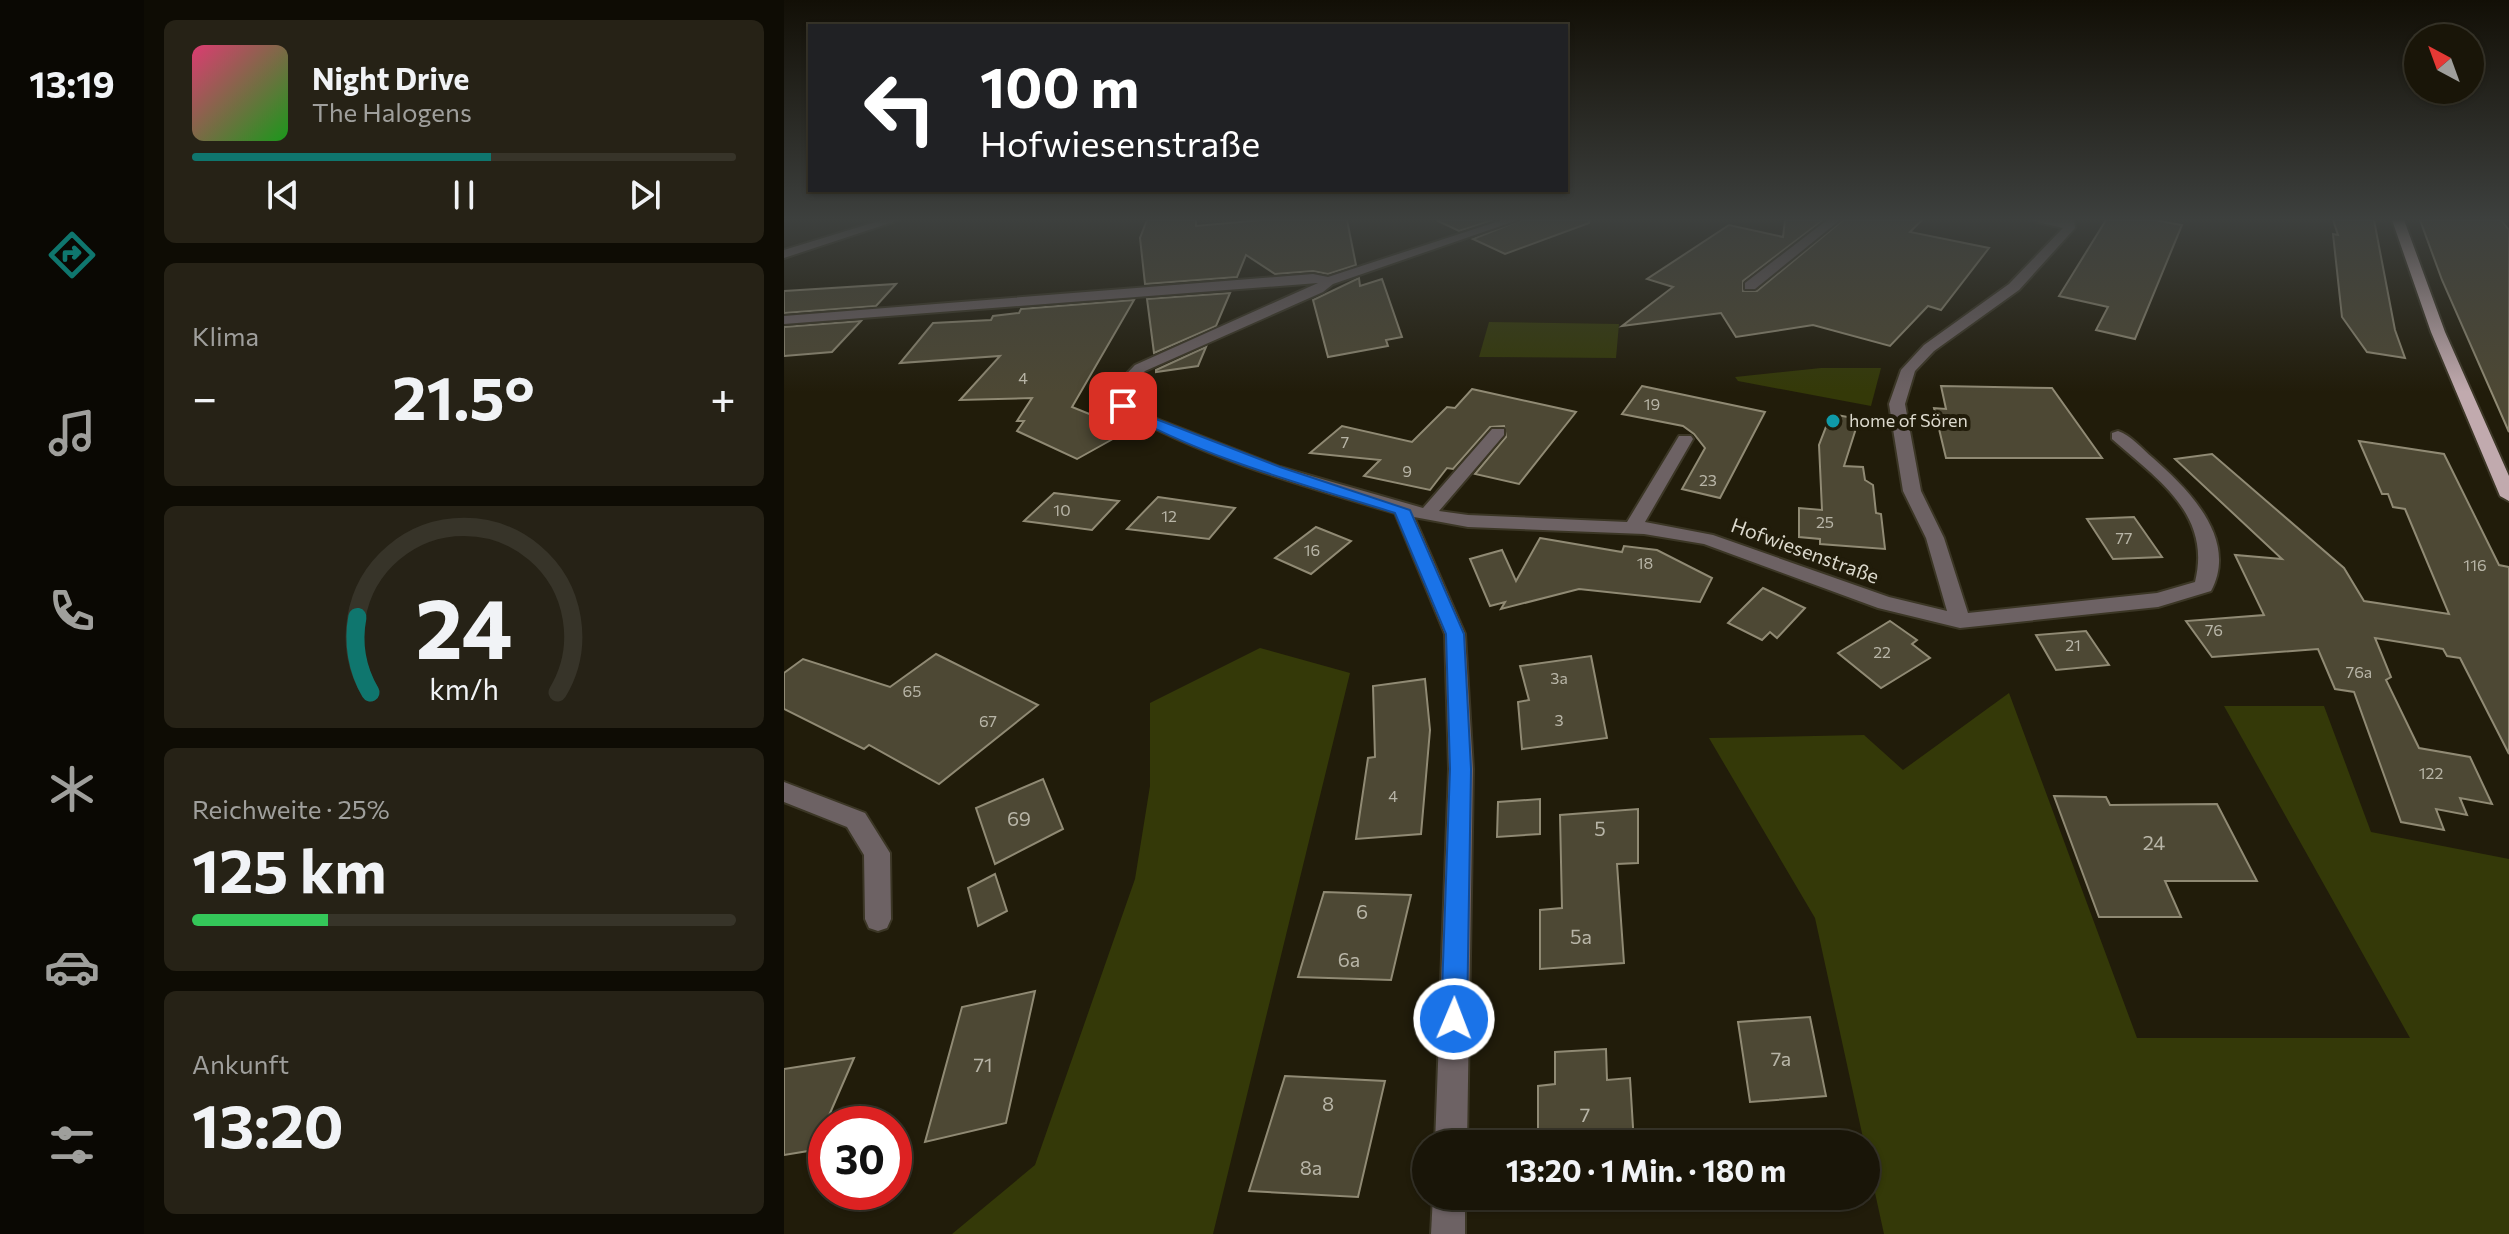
<!DOCTYPE html>
<html lang="de">
<meta charset="utf-8">
<style>
body{margin:0;font-family:Commissioner,sans-serif;background:#262216;color:#f1f3f6;height:100vh;display:flex;flex-direction:column;font-size:30px;white-space:nowrap}
*{box-sizing:border-box;margin:0}
p{font-size:26px;color:#9f9f9c}
.icon{flex:none;width:44px;height:44px;fill:none;stroke:currentColor;stroke-width:2;stroke-linecap:round;stroke-linejoin:round}
.map{position:relative;flex:1;overflow:hidden}
.details{display:flex;flex-direction:column;gap:20px;padding:20px;background:#0e0c04;width:640px}
.details>*{flex:none}
.guide{position:absolute;left:24px;top:24px;width:760px;height:168px;border-radius:0px;box-shadow:0 2px 6px #0004,0 0 0 2px #373429;background:#202124;color:#fff;overflow:hidden}
.needle{width:52px;rotate:319deg}
.controls{position:absolute;left:1620px;top:24px;display:grid;gap:16px}
.controls a{display:grid;place-items:center;width:80px;height:80px;border-radius:50%;background:#191508;box-shadow:0 2px 6px #0004,0 0 0 2px #373429;font-size:40px}
.speed{position:absolute;left:24px;top:1106px;display:flex;gap:16px;font-size:40px;font-weight:700;text-align:center}
.speed>*{display:grid;place-content:center;width:104px;height:104px;border-radius:50%;background:#191508;box-shadow:0 2px 6px #0004,0 0 0 2px #373429;line-height:1}
.speed .limit{border:12px solid #d22;background:#fff;color:#111}
.pin{position:absolute;display:grid;place-items:center;width:68px;height:68px;color:#fff;margin:-34px;border-radius:16px;box-shadow:0 4px 12px #0006}
.me{position:absolute;width:88px;margin:-44px;rotate:1deg;stroke-linejoin:round;filter:drop-shadow(0 0 6px #0008)}
.turn{display:flex;align-items:center;gap:28px;height:168px;padding:0 40px;font-size:36px}
.turn .icon{width:104px;height:104px;stroke-width:2.5}
.turn b{display:block;font-size:56px;line-height:68px}
.big{font-size:60px;font-weight:700;line-height:1.1}
.details .widget{flex:1;display:flex;flex-direction:column;justify-content:center;gap:12px;min-width:0;padding:0 28px;border-radius:12px;background:#262216}
.details .dial{align-items:center;gap:0}
.dial svg{height:208px;overflow:visible;fill:none;stroke:#373429;stroke-width:7;stroke-linecap:round;text-anchor:middle}
.dial text{fill:#f1f3f6;stroke:none}
.song{display:flex;align-items:center;gap:24px}
.cover{width:96px;height:96px;border-radius:12px;background:linear-gradient(135deg,hsl(340 70% 55%),hsl(120 70% 35%))}
.played{height:8px;border-radius:4px;background:linear-gradient(90deg,#0f766e 55%,#373429 55%)}
.keys{display:flex;justify-content:space-around;direction:ltr}
.heat{display:flex;justify-content:space-between;align-items:center;font-size:44px;direction:ltr}
.charge{height:12px;border-radius:6px;background:linear-gradient(90deg,#34c759 25%,#373429 0)}
.trip{position:absolute;left:628px;top:1130px;width:468px;height:80px;border-radius:40px;background:#191508;box-shadow:0 2px 6px #0004,0 0 0 2px #373429;font-weight:700;line-height:80px;text-align:center}
main{display:flex;flex:1;min-height:0}
.dock{display:flex;flex-direction:column;width:144px;justify-content:space-around;align-items:center;background:#0a0803;color:#9f9f9c}
.dock .icon{width:56px;height:56px}
.dock .current{color:#0f766e}
.dock b{font-size:36px;color:#f1f3f6}
.map>svg:first-child{display:block}
.green{fill:#343908}
.building{fill:#4d4834;stroke:#908a74;stroke-width:2}
.lines{fill:none;stroke-linecap:round;stroke-linejoin:round}
.minor-casing{stroke:#3b3625;stroke-width:4}
.major-casing{stroke:#3b3625;stroke-width:4}
.minor{fill:#6d6264;fill-rule:evenodd}
.major{fill:#c1aaae;fill-rule:evenodd}
.route{fill:#1a73e8;stroke:#114b97;stroke-width:2}
.culture-dot{fill:#0f9aa8;stroke:#211c0a;stroke-width:3}
.labels{text-anchor:middle;stroke-width:8;stroke-linejoin:round;paint-order:stroke}
.number-label{font-size:16px;fill:#b8b5a7}
.far-poi-label{font-size:18px;fill:#dcd9cd;stroke:#211c0a;text-anchor:start}
.street-label{font-size:20px;fill:#dcd9cd;stroke:#211c0a}
.near-number-label{font-size:20px;fill:#b8b5a7}
</style>
<main>
<nav class="dock">
<b>13:19</b>
<svg class="icon current" aria-label="directions" viewBox="0 0 24 24"><path d="M12 3l9 9-9 9-9-9zM9 14v-3h6M13 9l2 2-2 2"/></svg>
<svg class="icon" aria-label="music" viewBox="0 0 24 24"><path d="M9 18V5l10-2v13"/><circle cx="6" cy="18" r="3"/><circle cx="16" cy="16" r="3"/></svg>
<svg class="icon" aria-label="phone" viewBox="0 0 24 24"><path d="M5 4h4l2 5-3 2q2 4 5 5l2-3 5 2v4C11 20 4 13 5 4z"/></svg>
<svg class="icon" aria-label="climate" viewBox="0 0 24 24"><path d="M12 3v18M4 7l16 10M4 17L20 7"/></svg>
<svg class="icon" aria-label="car" viewBox="0 0 24 24"><path d="M5 17H2v-5l4-1 3-4h7l3 4 3 1v5h-3M9 17h6M6 11h13"/><circle cx="7" cy="17" r="2"/><circle cx="17" cy="17" r="2"/></svg>
<svg class="icon" aria-label="filters" viewBox="0 0 24 24"><path d="M4 7h16M4 17h16"/><circle cx="9" cy="7" r="2"/><circle cx="15" cy="17" r="2"/></svg>
</nav>
<section class="details">
<div class="widget">
<div class="song"><i class="cover"></i><div><b>Night Drive</b><p>The Halogens</p></div></div>
<div class="played"></div>
<div class="keys"><svg class="icon" aria-label="previous" viewBox="0 0 24 24"><path d="M18 5L8 12l10 7zM5 5v14"/></svg><svg class="icon" aria-label="pause" viewBox="0 0 24 24"><path d="M8 5v14M16 5v14"/></svg><svg class="icon" aria-label="next" viewBox="0 0 24 24"><path d="M6 5l10 7-10 7zM19 5v14"/></svg></div>
</div>
<div class="widget"><p>Klima</p>
<div class="heat"><a>−</a><b class="big">21.5°</b><a>+</a></div>
</div>
<div class="widget dial"><svg viewBox="0 0 100 80">
<path d="M14 69A42 42 0 1 1 86 69"/>
<path d="M14 69A42 42 0 0 1 9 40" stroke="#0f766e"/>
<text x="50" y="56" font-size="32" font-weight="700">24</text>
<text x="50" y="72" font-size="11">km/h</text>
</svg></div>
<div class="widget"><p>Reichweite · 25%</p><b class="big">125 km</b><div class="charge"></div></div>
<div class="widget"><p>Ankunft</p><b class="big">13:20</b></div>
</section>
<div class="map">
<svg width="1725" height="1234" viewBox="0 0 1725 1234">
<rect width="100%" height="100%" fill="#211c0a"/>
<g class="green">
<polygon points="705,322 835,324 832,358 695,357"/>
<polygon points="1037,368 1097,368 1087,406 954,381 951,377"/>
<polygon points="476,648 566,673 429,1234 168,1234 251,1165 351,879 366,786 366,703"/>
<polygon points="1225,693 1353,1038 1626,1038 1440,706 1540,706 1587,832 1725,859 1725,1234 1100,1234 1031,918 925,738 1080,735 1119,770"/>
</g>
<g class="building">
<polygon points="363,220 412,220 412,226 478,220 563,220 572,265 544,274 529,271 491,274 462,255 453,277 361,284 356,238"/>
<polygon points="652,220 709,220 675,231"/>
<polygon points="737,220 805,220 805,223 721,254 689,239"/>
<polygon points="1001,220 1039,220 959,281 959,291 973,291 1059,220 1138,220 1126,232 1205,248 1157,310 1144,306 1106,346 1029,325 952,337 937,313 838,326 889,287 863,279 945,225 999,237"/>
<polygon points="1322,220 1370,220 1398,225 1351,339 1312,330 1324,307 1275,296"/>
<polygon points="1549,220 1590,220 1611,330 1621,358 1583,352 1558,317 1549,234 1554,235"/>
<polygon points="1636,220 1717,220 1725,230 1725,432 1658,280"/>
<polygon points="575,278 576,286 598,279 618,337 602,340 604,346 544,357 529,300"/>
<polygon points="112,284 92,306 0,313 0,291"/>
<polygon points="446,293 432,326 370,353 363,299"/>
<polygon points="350,300 288,407 345,430 293,459 233,431 240,421 233,421 248,398 176,400 216,356 116,363 149,323 207,320 209,316 235,313 237,309"/>
<polygon points="77,321 48,352 0,356 0,327"/>
<polygon points="422,347 414,366 372,372 372,370"/>
<polygon points="858,386 981,412 936,498 898,489 921,448 910,434 899,426 838,414"/>
<polygon points="1157,386 1268,388 1318,458 1162,458 1150,408 1162,409"/>
<polygon points="688,389 792,412 735,484 691,474 722,437 720,426 706,427 669,469 663,468 646,490 580,476 596,460 526,453 558,426 628,442 663,407 671,408"/>
<polygon points="1047,414 1075,419 1060,466 1079,467 1081,480 1089,485 1092,513 1097,514 1101,549 1036,544 1036,539 1015,537 1015,508 1038,510 1035,445"/>
<polygon points="1575,441 1660,454 1715,565 1725,567 1725,754 1676,658 1663,656 1659,649 1591,638 1607,677 1602,680 1635,748 1686,757 1708,804 1676,798 1683,815 1652,809 1660,830 1617,822 1570,692 1551,689 1534,649 1428,657 1402,621 1480,615 1451,555 1498,559 1391,459 1428,454 1560,568 1580,601 1665,614 1621,509 1609,507 1604,494 1598,494"/>
<polygon points="270,493 335,501 308,530 240,521"/>
<polygon points="374,497 451,508 425,539 343,529"/>
<polygon points="1350,517 1378,557 1329,559 1303,519"/>
<polygon points="532,527 567,541 527,574 491,558"/>
<polygon points="756,538 838,552 840,546 873,550 928,578 916,602 795,589 717,609 721,602 706,606 686,559 718,550 732,581"/>
<polygon points="979,588 1021,608 993,638 986,632 978,640 944,623"/>
<polygon points="1106,621 1133,640 1128,644 1146,658 1097,688 1054,653"/>
<polygon points="1302,631 1325,665 1272,670 1252,635"/>
<polygon points="152,654 254,705 155,784 85,745 80,749 0,709 0,673 19,659 106,687"/>
<polygon points="807,656 823,738 738,749 734,702 745,700 736,666"/>
<polygon points="641,679 646,730 637,834 572,839 584,758 591,757 589,686"/>
<polygon points="259,779 279,829 211,864 192,808"/>
<polygon points="1270,796 1322,797 1326,805 1433,804 1473,881 1381,881 1397,917 1315,917"/>
<polygon points="756,799 756,834 713,837 714,802"/>
<polygon points="854,809 854,863 833,864 840,963 756,969 756,910 778,908 776,815"/>
<polygon points="211,874 223,911 194,926 184,888"/>
<polygon points="540,892 627,895 607,980 514,977"/>
<polygon points="251,991 222,1123 141,1142 178,1007"/>
<polygon points="1026,1017 1042,1096 966,1102 954,1022"/>
<polygon points="822,1049 823,1080 846,1078 850,1144 754,1144 754,1086 771,1084 771,1052"/>
<polygon points="70,1058 30,1150 0,1155 0,1069"/>
<polygon points="501,1076 601,1081 574,1197 465,1191"/>
<polygon points="753,1196 853,1196 753,1204"/>
</g>
<g class="lines">
<g class="minor-casing">
<g id="minor">
<polygon points="98,220 115,220 0,258 0,250"/>
<path d="M718 220H734L549 284 539 292 361 371 344 389 346 404 373 419 496 467 639 508 708 429H720V435L655 511 684 515 843 522 895 436H907L909 439 861 522 929 535 1105 597 1163 611 1142 538 1119 491 1105 404 1117 370 1140 345 1225 284 1279 228 1245 220H1290L1291 228 1235 290 1150 351 1131 371 1121 404 1137 491 1160 538 1184 613 1373 593 1411 582C1428 514 1373 479 1328 439V433L1334 431C1347 435 1358 449 1369 458 1404 489 1455 539 1427 591L1374 607 1176 628 1094 608 920 544 860 534 684 527 630 517 681 634 689 769 683 1144H651L665 769 661 634 611 513C517 485 419 458 334 409L329 388 351 365 534 283 0 324V316L529 274 544 277Z"/>
<polygon points="1043,220 1056,220 971,289 961,289 961,283"/>
<polygon points="0,782 81,813 106,853 107,919 103,928 94,931 85,928 81,919 80,855 63,827 0,802"/>
<polygon points="649,1196 681,1196 681,1234 647,1234"/>
</g>
</g>
<g class="major-casing">
<polygon id="major" points="1608,220 1620,220 1661,332 1725,476 1725,501 1716,496 1647,332"/>
</g>
<use href="#minor" class="minor"/>
<use href="#major" class="major"/>
</g>
<linearGradient id="sky" x2="0" y2="1"><stop stop-color="#120f06"/><stop offset="0.56" stop-color="#3d403e"/><stop offset="1" stop-color="#3d403e" stop-opacity="0"/></linearGradient>
<rect width="1725" height="392" fill="url(#sky)"/>
<path class="route" d="M334 403H344L372 419 496 467 626 510 680 634 687 769 683 1019 679 1028 670 1032 661 1028 657 1019 666 769 662 634 611 513C518 484 419 458 334 409Z"/>
<circle class="culture-dot" cx="1049" cy="421" r="8"/>
<g class="labels">
<g class="number-label">
<text x="239" y="384">4</text>
<text x="868" y="410">19</text>
<text x="561" y="448">7</text>
<text x="623" y="477">9</text>
<text x="924" y="486">23</text>
<text x="278" y="516">10</text>
<text x="385" y="522">12</text>
<text x="1041" y="528">25</text>
<text x="1340" y="544">77</text>
<text x="528" y="556">16</text>
<text x="861" y="569">18</text>
<text x="1691" y="571">116</text>
<text x="1430" y="636">76</text>
<text x="1289" y="651">21</text>
<text x="1098" y="658">22</text>
<text x="1575" y="678">76a</text>
<text x="775" y="684">3a</text>
<text x="128" y="697">65</text>
<text x="775" y="726">3</text>
<text x="204" y="727">67</text>
<text x="1647" y="779">122</text>
<text x="609" y="802">4</text>
</g>
<g class="far-poi-label">
<text x="1065" y="427">home of Sören</text>
</g>
<g class="street-label">
<text transform="translate(1021 551) rotate(20)" y="7">Hofwiesenstraße</text>
</g>
<g class="near-number-label">
<text x="235" y="826">69</text>
<text x="816" y="836">5</text>
<text x="1370" y="850">24</text>
<text x="578" y="919">6</text>
<text x="797" y="944">5a</text>
<text x="565" y="967">6a</text>
<text x="997" y="1066">7a</text>
<text x="199" y="1072">71</text>
<text x="544" y="1111">8</text>
<text x="801" y="1122">7</text>
<text x="527" y="1175">8a</text>
</g>
</g>
</svg>
<div class="controls">
<a><svg class="needle" viewBox="-14 -14 28 28"><path d="M0-13l5 13h-10z" fill="#e53935"/><path d="M0 13l5-13h-10z" fill="#9f9f9c"/></svg></a>
</div>
<div class="speed"><div class="limit">30</div></div>
<div class="pin" style="left:339px;top:406px;background:#d93025"><svg class="icon" aria-label="arrive" viewBox="0 0 24 24"><path d="M6 21V4h12l-3 4 3 4H6"/></svg></div>
<svg class="me" style="left:670px;top:1019px" viewBox="-20 -20 40 40"><circle r="17" fill="#1a73e8" stroke="#fff" stroke-width="3"/><path d="M0-11L8 9 0 5-8 9z" fill="#fff"/></svg>
<div class="trip">13:20 · 1 Min. · 180 m</div>
<div class="guide">
<div class="turn"><svg class="icon" aria-label="left" viewBox="0 0 24 24"><path d="M17 20v-9H6M10 6l-5 5 5 5"/></svg><div><b>100 m</b>Hofwiesenstraße</div></div>
</div>
</div>
</main>
